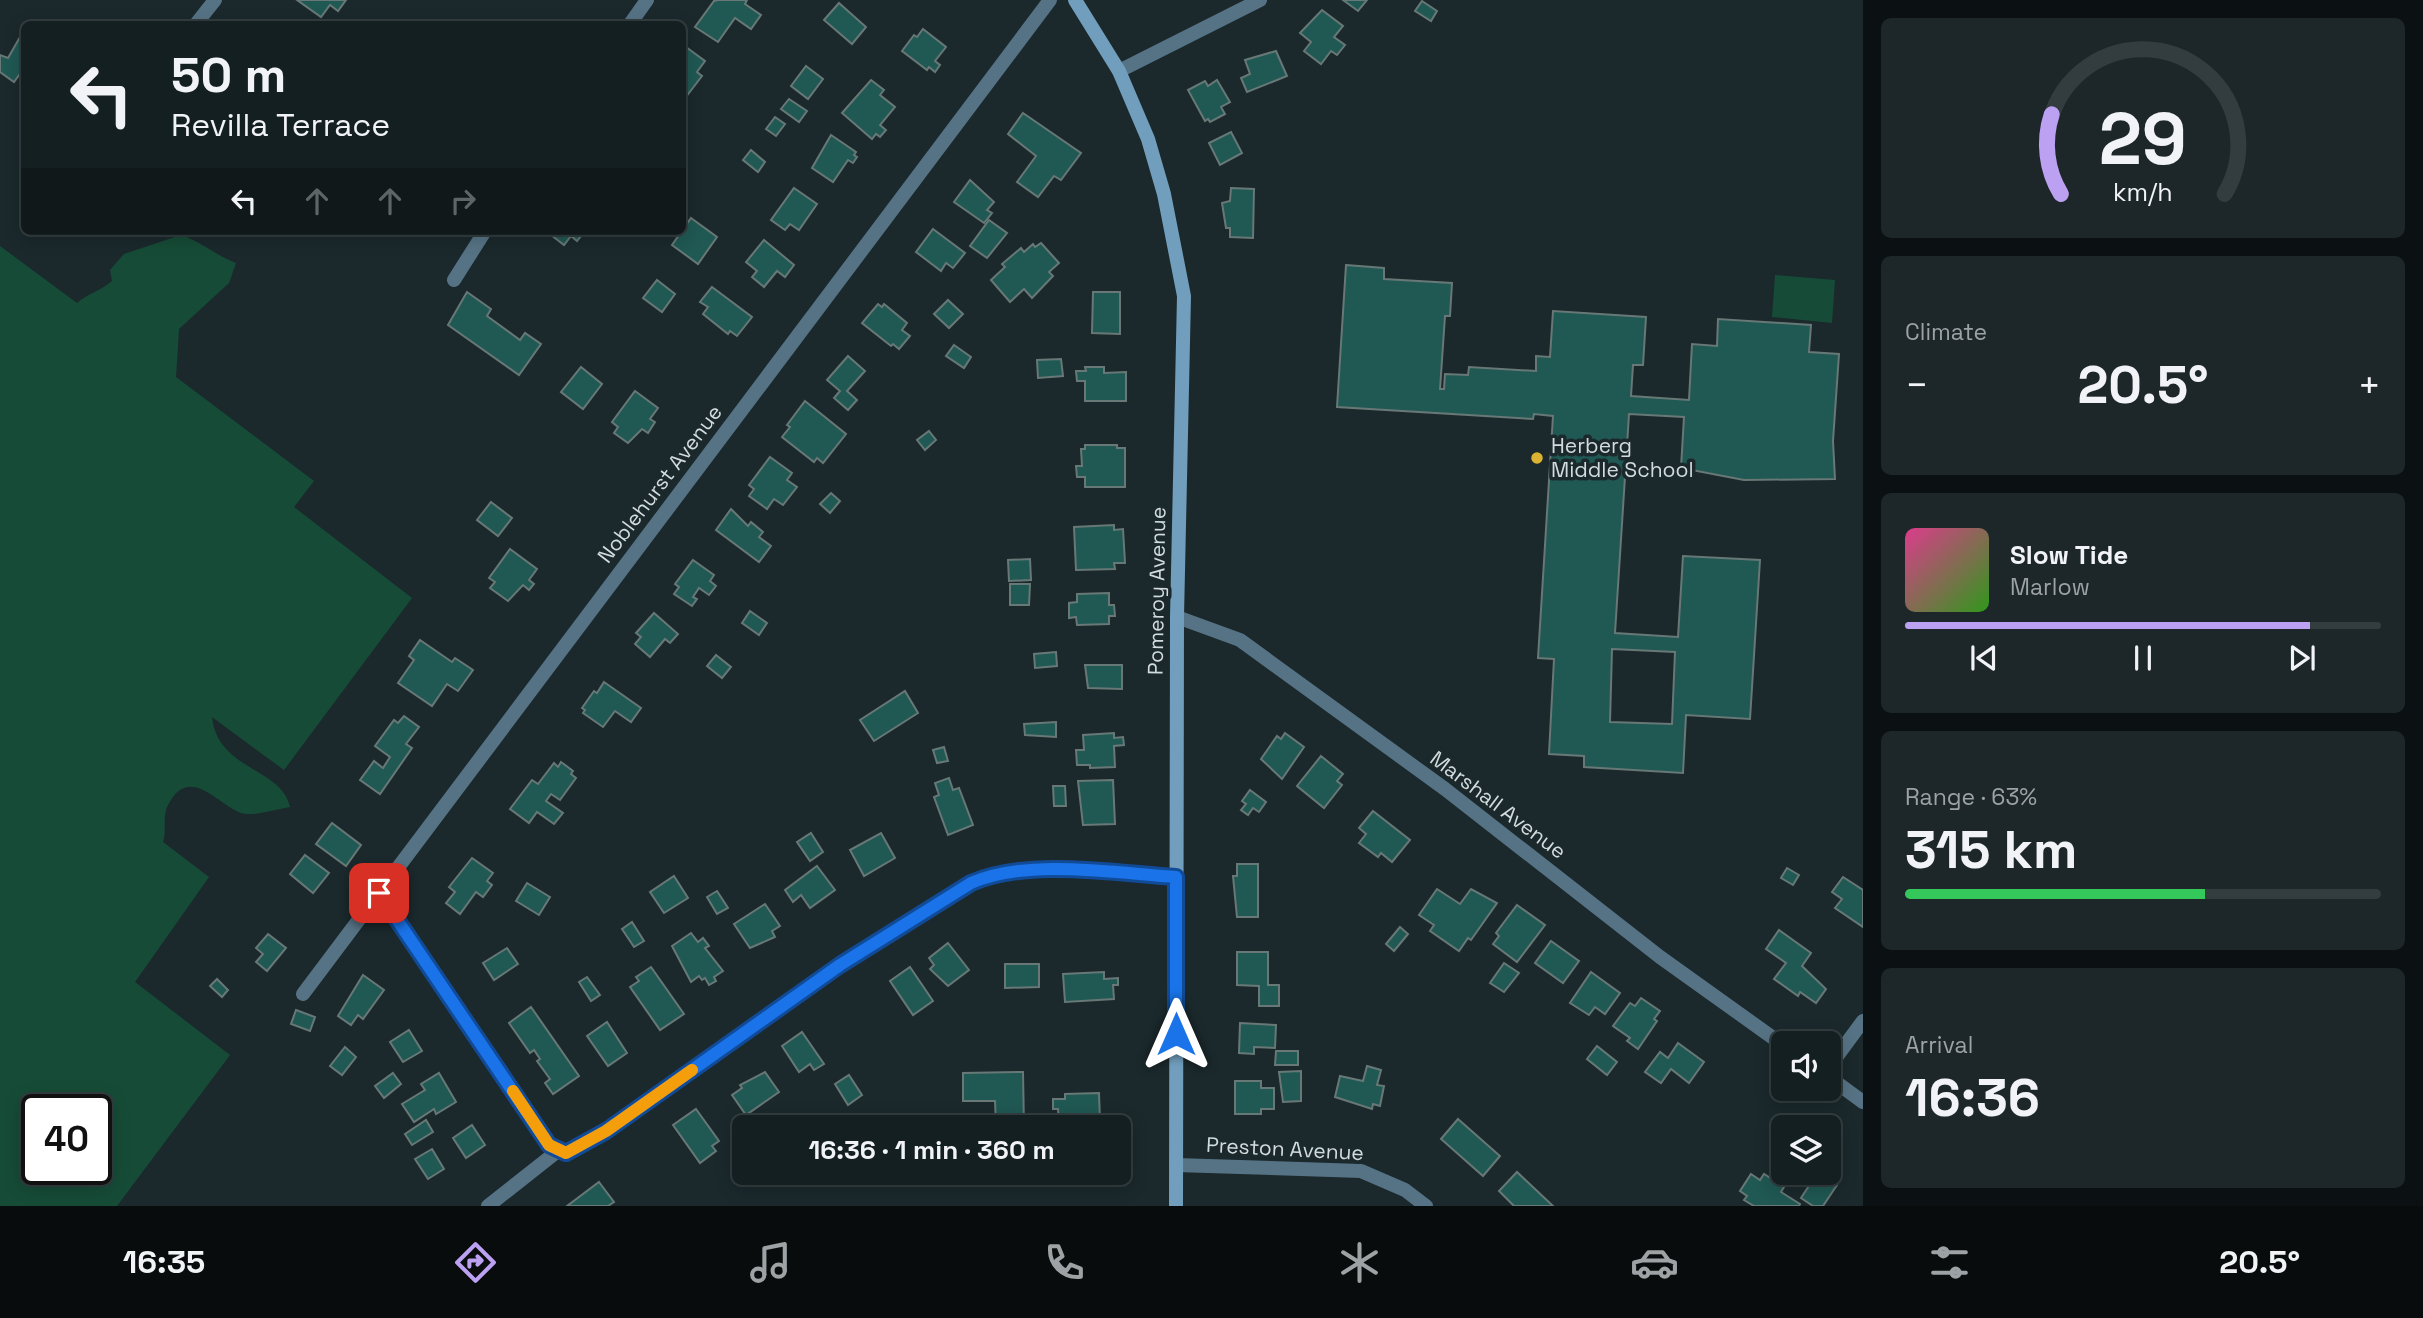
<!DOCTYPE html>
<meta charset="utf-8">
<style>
body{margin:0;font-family:"Space Grotesk",sans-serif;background:#1d272a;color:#f1f3f6;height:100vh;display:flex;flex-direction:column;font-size:26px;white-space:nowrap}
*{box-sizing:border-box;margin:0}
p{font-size:23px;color:#9da2a5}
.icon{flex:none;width:38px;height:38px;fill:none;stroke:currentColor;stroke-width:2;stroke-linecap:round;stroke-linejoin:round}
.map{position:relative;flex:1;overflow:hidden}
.panel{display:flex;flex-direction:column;gap:18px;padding:18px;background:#0b1112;width:560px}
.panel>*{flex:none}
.banner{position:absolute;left:21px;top:21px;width:665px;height:214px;border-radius:10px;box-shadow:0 4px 18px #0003,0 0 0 2px #333d3f;background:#141f21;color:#f1f3f6;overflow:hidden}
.tools{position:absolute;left:1771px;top:1031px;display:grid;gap:14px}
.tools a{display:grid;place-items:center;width:70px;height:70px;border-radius:10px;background:#141f21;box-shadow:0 4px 18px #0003,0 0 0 2px #333d3f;font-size:35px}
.speed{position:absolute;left:21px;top:1094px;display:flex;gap:14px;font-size:35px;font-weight:700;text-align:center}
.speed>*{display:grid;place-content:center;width:91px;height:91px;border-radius:50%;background:#141f21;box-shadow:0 4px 18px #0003,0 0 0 2px #333d3f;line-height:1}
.speed .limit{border:4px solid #111;border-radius:10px;background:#fff;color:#111}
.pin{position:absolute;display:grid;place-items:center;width:60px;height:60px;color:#fff;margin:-30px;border-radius:14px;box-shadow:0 4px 10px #0006}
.me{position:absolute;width:77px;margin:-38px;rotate:0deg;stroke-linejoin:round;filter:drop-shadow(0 0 5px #0008)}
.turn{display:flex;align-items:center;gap:24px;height:147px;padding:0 35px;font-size:32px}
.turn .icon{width:91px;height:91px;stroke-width:2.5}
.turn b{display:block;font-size:49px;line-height:60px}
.lanes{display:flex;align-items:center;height:66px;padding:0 35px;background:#0003;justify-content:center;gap:35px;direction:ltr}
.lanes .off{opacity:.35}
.big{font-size:52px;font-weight:700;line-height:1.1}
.panel .card{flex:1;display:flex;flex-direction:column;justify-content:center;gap:10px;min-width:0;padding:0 24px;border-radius:10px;background:#1d272a}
.panel .dial{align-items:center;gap:0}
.dial svg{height:182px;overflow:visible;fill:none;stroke:#333d3f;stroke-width:7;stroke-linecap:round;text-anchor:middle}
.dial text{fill:#f1f3f6;stroke:none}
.song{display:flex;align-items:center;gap:21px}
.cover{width:84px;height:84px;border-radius:10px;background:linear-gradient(135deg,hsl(330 70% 55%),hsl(110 70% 35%))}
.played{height:7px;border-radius:4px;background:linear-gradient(90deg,#bca0f2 85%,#333d3f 85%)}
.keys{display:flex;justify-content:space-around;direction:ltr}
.heat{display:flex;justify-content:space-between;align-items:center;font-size:38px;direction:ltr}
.charge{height:10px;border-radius:5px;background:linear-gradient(90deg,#34c759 63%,#333d3f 0)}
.trip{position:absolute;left:732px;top:1115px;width:399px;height:70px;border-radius:10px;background:#141f21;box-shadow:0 4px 18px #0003,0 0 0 2px #333d3f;font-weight:700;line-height:70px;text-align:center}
.tab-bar{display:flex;height:112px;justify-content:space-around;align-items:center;background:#080c0d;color:#9da2a5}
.tab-bar .icon{width:49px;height:49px}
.tab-bar .on{color:#bca0f2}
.tab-bar b{font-size:32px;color:#f1f3f6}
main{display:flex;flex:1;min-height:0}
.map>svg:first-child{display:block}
.green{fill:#164c37;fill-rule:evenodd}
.building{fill:#205853;stroke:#677876;stroke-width:2;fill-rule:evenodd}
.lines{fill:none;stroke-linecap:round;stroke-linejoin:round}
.street{stroke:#567385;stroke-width:14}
.secondary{stroke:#709ebc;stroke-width:14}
.route-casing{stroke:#114b97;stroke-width:18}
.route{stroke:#1a73e8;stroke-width:12}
.slow{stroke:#f59e0b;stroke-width:12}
.poi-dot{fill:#dcb233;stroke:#1b292c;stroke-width:2.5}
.labels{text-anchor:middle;stroke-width:7;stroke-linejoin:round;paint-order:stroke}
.poi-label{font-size:21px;fill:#d2dbdd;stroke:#1b292c;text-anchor:start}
.street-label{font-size:21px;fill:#d2dbdd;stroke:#1b292c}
</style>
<main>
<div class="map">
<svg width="1863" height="1206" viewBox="0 0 1863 1206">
<rect width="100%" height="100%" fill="#1b292c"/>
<g class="green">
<path d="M181 235C202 242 215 255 236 263L229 283 179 329 176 377 314 481 294 507 412 598 284 770 212 717C218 771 281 767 290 807 277 809 253 817 241 813 216 803 189 764 168 805 162 815 167 831 163 842L209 877 135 982 230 1055 117 1206H0V246L77 303C89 293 102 290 112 281L110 270 124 254ZM37 1110H96V1169H37Z"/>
<polygon points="1775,275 1835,280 1832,323 1772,317"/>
</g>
<g class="building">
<polygon points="297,0 346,0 338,11 330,5 321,17"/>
<polygon points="718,0 747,0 745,4 761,15 751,29 735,18 718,42 695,27 714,1"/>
<polygon points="1343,0 1367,0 1358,11"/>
<polygon points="1422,1 1437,11 1431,21 1415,11"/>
<polygon points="839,3 866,27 852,44 824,20"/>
<polygon points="1322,10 1343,26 1334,37 1345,45 1337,55 1331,51 1321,64 1304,51 1311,42 1300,33"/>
<polygon points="923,29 946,47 935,61 940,65 935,72 929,67 927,70 902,51 914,35 917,37"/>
<polygon points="24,30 24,62 22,65 24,68 14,82 0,72 0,55 8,58"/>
<polygon points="686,47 705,61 697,72 702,76 682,102 682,52"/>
<polygon points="1276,51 1287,76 1247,92 1241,78 1250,74 1245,60"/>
<polygon points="806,66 823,79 808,99 791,86"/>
<polygon points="871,80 884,90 880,95 895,107 880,125 886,130 880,137 876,134 872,139 842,113"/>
<polygon points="1217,80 1230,102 1221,107 1225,114 1210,122 1208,119 1205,121 1188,90 1205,81 1208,86"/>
<polygon points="789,99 807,111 799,122 781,109"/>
<polygon points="1023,113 1081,153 1061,180 1054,176 1038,197 1017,182 1036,156 1008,134"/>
<polygon points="775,117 785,124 776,136 766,129"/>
<polygon points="1231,132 1242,153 1220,165 1209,143"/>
<polygon points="831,135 856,152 854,155 857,157 853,163 848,160 833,182 812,168"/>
<polygon points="751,150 765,162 758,172 743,160"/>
<polygon points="970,180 994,202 987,210 992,213 984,223 954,202"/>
<polygon points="794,188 817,204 799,230 790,224 785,230 771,220"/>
<polygon points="1231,188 1254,189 1253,238 1230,237 1230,228 1226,228 1222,203 1230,201"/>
<polygon points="691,218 717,237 698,264 672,245"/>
<polygon points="989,220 1007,233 987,258 970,246"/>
<polygon points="933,229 965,253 953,268 946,263 941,271 916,252"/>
<polygon points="546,231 585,231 577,241 571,236 564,245"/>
<polygon points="764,240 794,265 785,277 777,271 764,287 752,277 757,271 746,262"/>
<polygon points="1041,243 1059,263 1049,272 1053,276 1032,298 1024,289 1010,302 991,280 1005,267 1002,264 1021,248 1024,252 1033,244 1035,247"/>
<path d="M1346 265 1384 268V279L1452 283 1450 316H1445L1440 389H1444L1445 374 1468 375 1469 367 1536 371V356L1550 357 1553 311 1646 317 1643 365H1633L1631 396 1689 400 1692 344 1717 346 1718 319 1811 325 1809 352 1839 354 1833 441 1835 479 1744 480 1681 468 1684 417 1629 414 1615 633 1678 637 1683 556 1760 560 1750 719 1686 715 1683 773 1584 767V756L1549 754 1554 659 1538 658 1553 416 1534 414 1533 419 1337 407ZM1612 649 1675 652 1672 724 1610 722Z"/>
<polygon points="657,280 675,294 662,312 643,298"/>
<polygon points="712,287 752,317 737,336 730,331 728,334 703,314 708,307 700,302"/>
<polygon points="467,292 491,309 487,316 520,340 525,333 541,344 519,375 448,325"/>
<polygon points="1093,292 1120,292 1120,334 1092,333"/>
<polygon points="948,300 963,314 949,328 934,314"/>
<polygon points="878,304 882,307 884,304 907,323 902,330 910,336 899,349 893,344 891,346 862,323"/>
<polygon points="954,345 971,357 964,368 946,356"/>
<polygon points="848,356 865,371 847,391 857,400 848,410 834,398 840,391 827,380"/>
<polygon points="1061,359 1063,376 1038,378 1037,360"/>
<polygon points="581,367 602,384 583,409 561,392"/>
<polygon points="1085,367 1104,367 1104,373 1126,372 1126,401 1085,401 1085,381 1077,381 1076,371 1086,371"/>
<polygon points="635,391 658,408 650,419 655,422 648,433 642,429 628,443 614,433 618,427 612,422"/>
<polygon points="805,401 846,434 823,463 817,458 814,462 782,437 790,427 787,425"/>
<polygon points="929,431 936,440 925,450 917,440"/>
<polygon points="1085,445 1117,445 1117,448 1125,448 1125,487 1085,487 1085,477 1077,477 1076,466 1082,466 1081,449 1085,449"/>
<polygon points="770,457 792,473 787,480 797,487 783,505 774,499 767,509 749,496 754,489 749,485"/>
<polygon points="831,493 840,501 830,513 820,504"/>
<polygon points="491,502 512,518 498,536 477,520"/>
<polygon points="731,509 748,526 751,522 763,532 759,537 771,546 759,562 716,530"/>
<polygon points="1114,525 1114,530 1123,529 1125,563 1114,563 1115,569 1076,570 1074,527"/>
<polygon points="510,549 537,569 529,580 534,584 529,590 523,585 508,601 490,588 495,582 489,578"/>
<polygon points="1030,559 1031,580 1009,581 1008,560"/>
<polygon points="693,560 714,575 710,581 716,586 709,595 699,588 693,597 697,599 692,606 674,594 679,587 675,584"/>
<polygon points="1010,584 1030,584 1029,605 1010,605"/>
<polygon points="1109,593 1109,605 1114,605 1115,616 1109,616 1109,624 1077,625 1076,617 1069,618 1069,603 1077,602 1077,594"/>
<polygon points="750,611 767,623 759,635 742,623"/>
<polygon points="654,613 678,634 670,643 665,639 650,657 635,644 641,637 636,633"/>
<polygon points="420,640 452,662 455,658 473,670 458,691 447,684 432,706 398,683 414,660 409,656"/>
<polygon points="1056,652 1057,666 1035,668 1034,654"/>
<polygon points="716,655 731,667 722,678 707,666"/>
<polygon points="1085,665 1122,665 1122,689 1088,688"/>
<polygon points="604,682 641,708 631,722 615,711 603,727 583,713 585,710 582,708 594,691 597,693"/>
<polygon points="905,691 918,713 874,741 860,720"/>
<polygon points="404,716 419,727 406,744 412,748 380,794 360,780 374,761 383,768 390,757 375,746 394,720 398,723"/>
<polygon points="1056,722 1056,737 1025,735 1024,724"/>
<polygon points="1114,733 1114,738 1123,737 1124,745 1114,746 1115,767 1090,768 1090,765 1077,765 1076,750 1084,750 1083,735"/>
<polygon points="1285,733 1304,747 1282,779 1261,759 1277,736 1281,739"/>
<polygon points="944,747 948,761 937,763 933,750"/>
<polygon points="1321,756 1343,774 1337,781 1342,785 1324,808 1297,786"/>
<polygon points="561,762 573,771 571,774 576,778 560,800 551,794 546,801 563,813 554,824 537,812 529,823 510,809 532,780 538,784 554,763 558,767"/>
<polygon points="949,778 953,790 959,788 973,825 948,835 934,797 939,795 935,783"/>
<polygon points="1113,780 1115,824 1083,825 1078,781"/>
<polygon points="1053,786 1065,786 1066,806 1054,806"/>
<polygon points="1250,790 1266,802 1259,812 1253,808 1248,815 1241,810 1246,804 1242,801"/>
<polygon points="1373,811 1410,840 1392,862 1381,853 1378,857 1359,843 1366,834 1359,828"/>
<polygon points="332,823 361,845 346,866 316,844"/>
<polygon points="811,833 823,852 810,861 797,842"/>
<polygon points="881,833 895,858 864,876 850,850"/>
<polygon points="305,855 329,873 313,893 290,874"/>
<polygon points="472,858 493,873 487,881 492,885 483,897 476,892 460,914 446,903 455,892 449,887"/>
<polygon points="1237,864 1258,864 1258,917 1237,917 1233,876 1237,876"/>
<polygon points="817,866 835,890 810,908 801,895 793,902 785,890"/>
<polygon points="1787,868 1799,875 1793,885 1781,878"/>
<polygon points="674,876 688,898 664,913 650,892"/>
<polygon points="1843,877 1863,890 1863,927 1835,908 1842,899 1832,892"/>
<polygon points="527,883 550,897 539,915 516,901"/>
<polygon points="1437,889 1460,904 1471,889 1497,903 1471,940 1468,938 1459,951 1430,931 1434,925 1419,915"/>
<polygon points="717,891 728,908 717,914 707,897"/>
<polygon points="765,904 780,926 772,931 775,937 750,948 734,924"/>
<polygon points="1517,905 1545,925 1517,962 1493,944 1499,936 1496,933"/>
<polygon points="632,922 644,941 634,947 622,929"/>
<polygon points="1400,927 1408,934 1394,951 1386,944"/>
<polygon points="1779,930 1811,953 1802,966 1826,989 1816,1003 1800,992 1798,996 1774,979 1786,963 1766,949"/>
<polygon points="691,933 698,942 703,938 709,946 705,948 723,971 714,977 716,981 709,985 705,978 702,980 699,976 691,982 672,946"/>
<polygon points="268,934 286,948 267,971 256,962 263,954 256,948"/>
<polygon points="1551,941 1579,961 1563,983 1535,963"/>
<polygon points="948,943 969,970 948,986 930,969 934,965 929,958"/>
<polygon points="507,948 518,964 494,980 483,963"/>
<polygon points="1237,952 1268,952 1268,985 1279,985 1279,1006 1259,1006 1259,986 1237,985"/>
<polygon points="1504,963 1519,973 1504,992 1490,983"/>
<polygon points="1005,964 1039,964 1039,987 1005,988"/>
<polygon points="651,967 684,1014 660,1030 630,987 639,981 636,977"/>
<polygon points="910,967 933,1001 913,1015 890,981"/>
<polygon points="1104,972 1104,979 1118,978 1118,985 1113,985 1114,999 1065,1002 1063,974"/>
<polygon points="1591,972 1620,993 1605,1014 1595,1007 1589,1015 1570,1003"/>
<polygon points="363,975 384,990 363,1019 358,1015 351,1025 338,1016"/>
<polygon points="587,977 600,995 591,1001 579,982"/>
<polygon points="217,979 228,990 222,997 210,986"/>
<polygon points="1641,998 1660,1011 1654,1019 1657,1021 1638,1049 1627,1041 1630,1038 1613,1026 1630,1003 1635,1006"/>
<polygon points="531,1007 579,1076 553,1094 545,1083 550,1079 537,1061 540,1059 534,1050 530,1053 509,1023"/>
<polygon points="296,1010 315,1017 310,1031 291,1024"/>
<polygon points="607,1022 627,1053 608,1066 587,1036"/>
<polygon points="1240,1023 1276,1025 1275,1048 1254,1047 1254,1054 1239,1053"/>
<polygon points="409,1030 422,1051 403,1062 390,1042"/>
<polygon points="802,1032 824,1064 814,1070 810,1064 799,1072 782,1046"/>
<polygon points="1678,1043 1704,1062 1689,1083 1671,1069 1661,1083 1645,1072 1660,1052 1668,1058"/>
<polygon points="1597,1046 1617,1062 1607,1075 1587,1059"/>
<polygon points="345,1047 356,1057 342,1075 330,1066"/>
<polygon points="1276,1051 1298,1051 1298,1065 1275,1065"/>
<polygon points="1367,1066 1381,1070 1377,1085 1384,1086 1380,1106 1373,1104 1372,1109 1335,1097 1340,1076 1363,1081"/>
<polygon points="1301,1071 1301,1101 1283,1102 1279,1072"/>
<polygon points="765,1072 779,1092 746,1115 732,1095 742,1088 740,1085"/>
<polygon points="1023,1072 1024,1127 996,1127 995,1101 963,1101 963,1073"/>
<polygon points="393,1073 401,1084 384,1098 375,1086"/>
<polygon points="439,1073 456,1102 436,1114 434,1109 414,1122 402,1104 425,1090 421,1084"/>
<polygon points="849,1075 862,1095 848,1105 835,1084"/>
<polygon points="1235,1081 1261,1081 1261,1088 1274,1088 1274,1109 1261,1109 1261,1114 1235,1114"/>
<polygon points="1099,1093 1100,1121 1107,1121 1107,1127 1059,1127 1058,1109 1053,1109 1053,1099 1065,1099 1065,1094"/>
<polygon points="696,1109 719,1141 712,1146 716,1151 700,1163 673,1125"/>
<polygon points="1458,1119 1500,1156 1483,1176 1441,1139"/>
<polygon points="426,1120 433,1132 412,1145 405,1134"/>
<polygon points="472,1125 485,1145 466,1158 453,1138"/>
<polygon points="432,1149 444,1169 428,1179 415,1159"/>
<polygon points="1517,1172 1553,1206 1514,1206 1499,1191"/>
<polygon points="1818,1172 1837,1185 1823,1206 1813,1206 1801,1198"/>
<polygon points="1751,1174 1760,1180 1764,1174 1784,1187 1781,1192 1800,1204 1799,1206 1754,1206 1744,1200 1747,1196 1740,1191"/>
<polygon points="599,1182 614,1202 608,1206 567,1206"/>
</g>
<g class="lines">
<g class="street">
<polyline points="196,24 215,0"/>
<polyline points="630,24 647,0"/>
<polyline points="1119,71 1260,0"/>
<polyline points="454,280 485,231"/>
<polyline points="1177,617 1240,640 1445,789 1660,957 1783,1045"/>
<polyline points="379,893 549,1145 559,1150"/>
<polyline points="303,994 1050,0"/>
<polyline points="1829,1067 1863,1021"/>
<polyline points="1829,1077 1863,1102"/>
<polyline points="1176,1165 1361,1171 1405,1190 1426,1206"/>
<path d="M488 1206 559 1150 566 1153 606 1131 840 965 971 883C1028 858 1115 873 1176 877"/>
</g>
<polyline class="secondary" points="1075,0 1119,71 1148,139 1164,194 1184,296 1177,617 1176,1206"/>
</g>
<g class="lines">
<g class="route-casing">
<path id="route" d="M379 893 549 1145 566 1153 606 1131 840 965 971 883C1028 858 1115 873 1176 877V1034"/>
</g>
<use href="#route" class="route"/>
<polyline class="slow" points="513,1091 549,1145 566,1153 606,1131 692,1070"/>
</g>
<circle class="poi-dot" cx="1537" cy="458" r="7"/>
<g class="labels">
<g class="poi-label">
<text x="1551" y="453">Herberg<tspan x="1551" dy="24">Middle School</tspan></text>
</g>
<g class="street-label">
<text transform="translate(660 484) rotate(-53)" y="7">Noblehurst Avenue</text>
<text transform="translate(1157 591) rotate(-89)" y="7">Pomeroy Avenue</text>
<text transform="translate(1498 805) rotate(37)" y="7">Marshall Avenue</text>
<text transform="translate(1285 1149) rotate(3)" y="7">Preston Avenue</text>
</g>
</g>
</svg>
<div class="tools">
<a><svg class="icon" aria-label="sound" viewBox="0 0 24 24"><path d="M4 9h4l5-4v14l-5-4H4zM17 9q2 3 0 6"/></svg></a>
<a><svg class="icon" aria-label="layers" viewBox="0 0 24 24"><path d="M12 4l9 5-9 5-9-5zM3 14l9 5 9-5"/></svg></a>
</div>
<div class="speed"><div class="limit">40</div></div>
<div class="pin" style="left:379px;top:893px;background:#d93025"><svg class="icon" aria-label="arrive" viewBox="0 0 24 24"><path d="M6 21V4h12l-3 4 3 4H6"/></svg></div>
<svg class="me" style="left:1176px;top:1034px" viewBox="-20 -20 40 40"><path d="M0-17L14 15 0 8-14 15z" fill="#1a73e8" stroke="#fff" stroke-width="4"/></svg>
<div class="trip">16:36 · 1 min · 360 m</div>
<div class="banner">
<div class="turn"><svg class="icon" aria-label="left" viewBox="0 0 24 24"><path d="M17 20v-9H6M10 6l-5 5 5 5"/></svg><div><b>50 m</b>Revilla Terrace</div></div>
<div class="lanes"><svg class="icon" aria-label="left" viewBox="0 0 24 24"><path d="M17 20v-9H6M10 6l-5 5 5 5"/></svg><svg class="icon off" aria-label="ahead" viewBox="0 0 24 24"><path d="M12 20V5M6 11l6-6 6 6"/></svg><svg class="icon off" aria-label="ahead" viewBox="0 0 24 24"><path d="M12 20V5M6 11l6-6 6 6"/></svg><svg class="icon off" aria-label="right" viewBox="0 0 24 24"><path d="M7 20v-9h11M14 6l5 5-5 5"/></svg></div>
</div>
</div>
<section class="panel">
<div class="card dial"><svg viewBox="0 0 100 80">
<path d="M14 69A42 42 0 1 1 86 69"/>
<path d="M14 69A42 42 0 0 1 10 34" stroke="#bca0f2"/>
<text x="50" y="56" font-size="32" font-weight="700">29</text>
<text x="50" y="72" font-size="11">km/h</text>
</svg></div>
<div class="card"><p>Climate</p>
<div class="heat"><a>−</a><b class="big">20.5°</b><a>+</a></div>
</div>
<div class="card">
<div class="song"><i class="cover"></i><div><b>Slow Tide</b><p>Marlow</p></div></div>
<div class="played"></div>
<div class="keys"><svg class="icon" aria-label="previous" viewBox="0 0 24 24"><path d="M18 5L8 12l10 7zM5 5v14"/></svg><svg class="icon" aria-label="pause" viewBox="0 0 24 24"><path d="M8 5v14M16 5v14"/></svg><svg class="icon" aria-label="next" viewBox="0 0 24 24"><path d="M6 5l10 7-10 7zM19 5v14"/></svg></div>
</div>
<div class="card"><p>Range · 63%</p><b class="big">315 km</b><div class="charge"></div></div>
<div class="card"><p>Arrival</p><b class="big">16:36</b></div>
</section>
</main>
<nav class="tab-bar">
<b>16:35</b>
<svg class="icon on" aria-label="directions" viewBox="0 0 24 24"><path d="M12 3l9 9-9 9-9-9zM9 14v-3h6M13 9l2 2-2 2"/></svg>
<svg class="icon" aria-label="music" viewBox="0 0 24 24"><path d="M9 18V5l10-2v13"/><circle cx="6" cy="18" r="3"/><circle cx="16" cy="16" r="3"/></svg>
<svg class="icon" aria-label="phone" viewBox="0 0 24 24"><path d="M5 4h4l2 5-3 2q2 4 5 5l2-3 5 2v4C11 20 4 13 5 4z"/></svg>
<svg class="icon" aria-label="climate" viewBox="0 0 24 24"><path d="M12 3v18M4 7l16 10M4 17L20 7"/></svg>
<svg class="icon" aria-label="car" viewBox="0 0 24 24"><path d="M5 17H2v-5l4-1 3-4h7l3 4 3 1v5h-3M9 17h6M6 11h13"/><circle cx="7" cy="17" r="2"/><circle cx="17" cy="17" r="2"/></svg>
<svg class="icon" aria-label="filters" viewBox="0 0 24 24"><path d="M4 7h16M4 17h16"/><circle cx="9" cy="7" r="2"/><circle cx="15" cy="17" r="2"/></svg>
<b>20.5°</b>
</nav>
